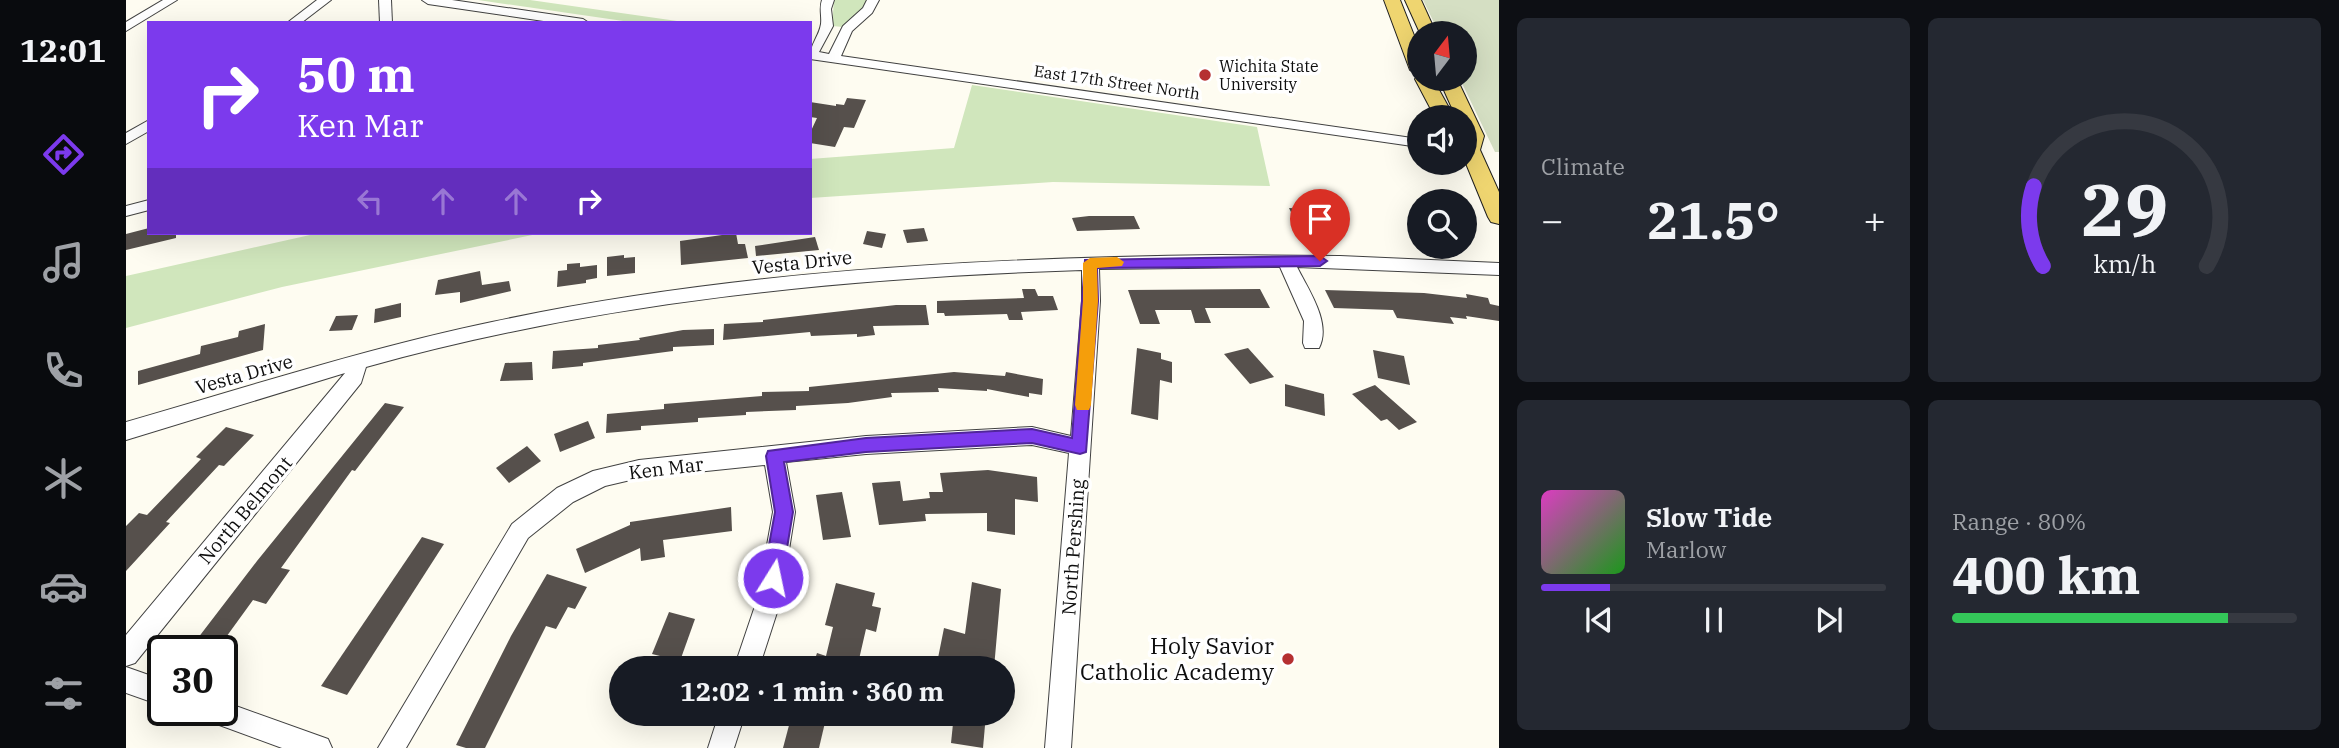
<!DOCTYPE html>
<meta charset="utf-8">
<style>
body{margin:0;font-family:"IBM Plex Serif",serif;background:#242831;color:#f1f3f6;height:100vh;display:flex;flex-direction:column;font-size:26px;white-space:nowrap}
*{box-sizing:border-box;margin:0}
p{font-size:23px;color:#9ea1a6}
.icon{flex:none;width:38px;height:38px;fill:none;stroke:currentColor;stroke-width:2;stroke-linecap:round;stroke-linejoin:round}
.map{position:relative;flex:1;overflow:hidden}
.drawer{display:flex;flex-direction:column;gap:18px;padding:18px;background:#0d0f14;width:840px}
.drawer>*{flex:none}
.banner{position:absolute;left:21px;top:21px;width:665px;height:214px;border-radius:0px;box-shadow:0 7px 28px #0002;background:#7c3aed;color:#fff;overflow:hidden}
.needle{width:46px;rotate:16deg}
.buttons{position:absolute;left:1281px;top:21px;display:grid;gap:14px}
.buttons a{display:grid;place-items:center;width:70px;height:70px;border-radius:50%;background:#171b24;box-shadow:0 7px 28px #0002;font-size:35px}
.speed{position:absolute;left:21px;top:635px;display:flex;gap:14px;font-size:35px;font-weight:700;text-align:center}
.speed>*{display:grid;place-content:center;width:91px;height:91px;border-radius:50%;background:#171b24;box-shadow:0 7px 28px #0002;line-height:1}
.speed .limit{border:4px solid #111;border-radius:10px;background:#fff;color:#111}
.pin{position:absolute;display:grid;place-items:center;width:60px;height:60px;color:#fff;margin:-72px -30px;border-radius:50% 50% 50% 0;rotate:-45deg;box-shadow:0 0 7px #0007}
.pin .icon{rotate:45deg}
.me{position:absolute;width:77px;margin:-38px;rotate:10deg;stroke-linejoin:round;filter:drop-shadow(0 0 5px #0008)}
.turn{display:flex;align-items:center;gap:24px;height:147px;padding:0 35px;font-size:32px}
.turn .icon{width:91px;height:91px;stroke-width:2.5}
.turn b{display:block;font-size:49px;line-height:60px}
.lanes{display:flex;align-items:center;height:66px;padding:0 35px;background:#0003;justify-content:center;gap:35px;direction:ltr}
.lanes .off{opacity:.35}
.big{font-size:52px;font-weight:700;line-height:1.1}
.drawer .tile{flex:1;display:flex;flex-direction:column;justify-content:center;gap:10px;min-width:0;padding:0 24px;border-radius:10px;background:#242831}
.drawer .dial{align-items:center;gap:0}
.dial svg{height:182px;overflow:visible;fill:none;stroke:#363941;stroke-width:7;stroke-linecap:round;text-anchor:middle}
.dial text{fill:#f1f3f6;stroke:none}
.song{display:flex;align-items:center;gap:21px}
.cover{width:84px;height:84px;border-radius:10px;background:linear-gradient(135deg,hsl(310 70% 55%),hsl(120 70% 35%))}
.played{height:7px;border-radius:4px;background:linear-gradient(90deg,#7c3aed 20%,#363941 20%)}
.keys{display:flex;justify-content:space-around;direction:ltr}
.heat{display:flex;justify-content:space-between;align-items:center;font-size:38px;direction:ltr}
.charge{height:10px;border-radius:5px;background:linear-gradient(90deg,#34c759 80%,#363941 0)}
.drawer .tiles{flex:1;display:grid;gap:18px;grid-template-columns:repeat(2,1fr)}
.trip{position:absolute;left:483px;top:656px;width:406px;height:70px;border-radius:35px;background:#171b24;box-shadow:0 7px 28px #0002;font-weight:700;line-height:70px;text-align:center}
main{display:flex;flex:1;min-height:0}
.menu{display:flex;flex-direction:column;width:126px;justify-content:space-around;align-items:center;background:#090b0e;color:#9ea1a6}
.menu .icon{width:49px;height:49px}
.menu .selected{color:#7c3aed}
.menu b{font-size:32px;color:#f1f3f6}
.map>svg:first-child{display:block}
.green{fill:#d0e6bc}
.cemetery{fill:#d5dfc3}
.building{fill:#56504c}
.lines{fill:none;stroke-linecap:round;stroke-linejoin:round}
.minor-casing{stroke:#414141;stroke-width:2}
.major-casing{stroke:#1f1f1f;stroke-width:2}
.minor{fill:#fff;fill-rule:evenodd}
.major{fill:#efd570;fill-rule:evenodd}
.route{fill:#7c3aed;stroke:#51269a;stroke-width:2}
.slow{fill:#f59e0b}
.poi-dot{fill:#b53031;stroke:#fff;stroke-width:2.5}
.labels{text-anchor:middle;stroke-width:7;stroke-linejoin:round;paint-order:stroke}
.far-poi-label{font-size:16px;fill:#0e0e0e;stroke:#fff;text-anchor:start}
.far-street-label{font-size:16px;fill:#0e0e0e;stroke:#fff}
.street-label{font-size:19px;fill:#0e0e0e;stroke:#fff}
.near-poi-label{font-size:23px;fill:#0e0e0e;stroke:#fff;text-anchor:end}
</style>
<main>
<nav class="menu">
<b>12:01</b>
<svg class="icon selected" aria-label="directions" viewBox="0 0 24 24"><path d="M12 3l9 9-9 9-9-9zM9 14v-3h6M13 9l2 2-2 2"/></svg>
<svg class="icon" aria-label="music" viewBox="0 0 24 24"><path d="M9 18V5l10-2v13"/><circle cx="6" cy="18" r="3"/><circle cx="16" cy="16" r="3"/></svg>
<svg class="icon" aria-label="phone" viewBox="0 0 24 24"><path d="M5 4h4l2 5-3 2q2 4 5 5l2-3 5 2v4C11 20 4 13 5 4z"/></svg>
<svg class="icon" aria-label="climate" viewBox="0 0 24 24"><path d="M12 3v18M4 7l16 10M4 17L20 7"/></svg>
<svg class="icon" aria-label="car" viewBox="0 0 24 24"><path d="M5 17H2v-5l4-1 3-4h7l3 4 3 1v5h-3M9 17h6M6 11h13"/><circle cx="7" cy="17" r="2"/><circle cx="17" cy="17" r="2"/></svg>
<svg class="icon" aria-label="filters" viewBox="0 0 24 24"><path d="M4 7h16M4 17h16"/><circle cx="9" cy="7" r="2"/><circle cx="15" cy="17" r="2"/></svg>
</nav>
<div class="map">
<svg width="1373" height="748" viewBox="0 0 1373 748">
<rect width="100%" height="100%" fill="#fefcf1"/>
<g class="green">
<polygon points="352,0 404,0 565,23 511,23"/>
<polygon points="708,0 741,0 734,13 717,27 706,26"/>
<polygon points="846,85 1131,127 1144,186 927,182 684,198 684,159 828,148"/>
<polygon points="193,233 416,233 156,287 0,328 0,276"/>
</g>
<polygon class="cemetery" points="1297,0 1373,0 1373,152 1369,152 1334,79 1339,79 1339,33 1313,33"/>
<g class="building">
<polygon points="721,98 740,100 728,128 718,127 709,147 684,143 684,133 691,118 684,117 684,102 710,106 710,104 718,105"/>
<polygon points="1163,208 1180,209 1190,230 1173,229"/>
<polygon points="963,216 1008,216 1014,229 951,231 946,218"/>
<polygon points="23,228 23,233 50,233 50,238 0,250 0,234"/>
<polygon points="798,228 802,241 781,243 777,230"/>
<polygon points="741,231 760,234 756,248 737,244"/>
<polygon points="610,233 612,244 619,244 622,258 555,265 554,241"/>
<polygon points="689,237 693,250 630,256 629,246"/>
<polygon points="498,255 498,258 509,257 509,273 481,276 481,257"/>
<polygon points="454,263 454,267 471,265 471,278 460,280 460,283 431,287 432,271 441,270 441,264"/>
<polygon points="354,271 356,285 383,281 385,291 334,303 334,292 309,295 312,280"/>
<polygon points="896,289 909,289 912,296 927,296 932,310 895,312 897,320 883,320 881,314 819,316 818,313 811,313 811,301 898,298"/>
<polygon points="1134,289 1144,308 1079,308 1085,323 1069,323 1065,310 1029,310 1034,324 1014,324 1002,290"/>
<polygon points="1199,290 1298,293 1341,298 1340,294 1362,298 1364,304 1373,306 1373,321 1340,316 1341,319 1324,317 1328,324 1271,318 1267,310 1208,308"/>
<polygon points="275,303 275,317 248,323 249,309"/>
<polygon points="770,305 800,305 803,325 747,326 749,335 731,337 731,334 685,336 684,332 597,340 598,324 637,322 637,320"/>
<polygon points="232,315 226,330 203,331 210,316"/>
<polygon points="139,324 137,350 12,385 12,371 74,354 75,346 112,337 113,331"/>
<polygon points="588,329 588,345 547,347 547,351 457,363 457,366 426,369 427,351 472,348 472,345 514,340 513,338 557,330"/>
<polygon points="1011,348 1035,353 1035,359 1046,362 1046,383 1034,380 1032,420 1005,414"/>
<polygon points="1122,348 1148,377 1124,384 1098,354"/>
<polygon points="1247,350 1278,356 1284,385 1252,378"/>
<polygon points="406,362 407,380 374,381 379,363"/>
<polygon points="828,372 879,376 880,372 917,379 916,395 903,393 903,397 861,389 861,391 812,388 813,392 765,393 766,397 722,403 670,406 670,410 620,412 620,415 572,418 572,422 515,426 515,430 480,433 481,414 538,409 538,404 636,396 636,392 683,391 683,387"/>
<polygon points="1159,384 1198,394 1199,416 1159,406"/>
<polygon points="1249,385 1291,422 1273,430 1261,419 1255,421 1226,394"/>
<polygon points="259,403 278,407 229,471 226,470 155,568 164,570 140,604 127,600 90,651 62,651 131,561"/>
<polygon points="462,421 469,438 434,452 428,434"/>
<polygon points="100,427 128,435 98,466 93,465 40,522 44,523 0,571 0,526 13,513 21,515 75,459 70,457"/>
<polygon points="401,446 415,461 383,483 370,468"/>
<polygon points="862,470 911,477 912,502 889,499 889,535 861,531 861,513 799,514 800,521 753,525 746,483 774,481 777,501 804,498 803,492 817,492 814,473"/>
<polygon points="716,492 725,537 697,540 690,495"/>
<polygon points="605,507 606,531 537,540 539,557 515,561 514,548 459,573 450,549 504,525 504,522"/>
<polygon points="296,537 318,544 221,695 195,686"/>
<polygon points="421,574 461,587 449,609 442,607 430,629 420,626 359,748 340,748 330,745 385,636"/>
<polygon points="846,582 875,589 868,668 831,668 832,664 812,658 818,628 839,634"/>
<polygon points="710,583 749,593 746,606 755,608 750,632 740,629 731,668 686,668 691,653 700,656 707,627 699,625"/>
<polygon points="543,612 569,619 554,661 526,654"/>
<polygon points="666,714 701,714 693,748 657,748"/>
<polygon points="828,714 860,714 857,748 825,743"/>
</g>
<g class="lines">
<g class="minor-casing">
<g id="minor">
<polygon points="37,0 51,0 0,31 0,22"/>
<polygon points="191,0 205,0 175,23 161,23"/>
<polygon points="253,0 265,0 266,23 254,23"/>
<polygon points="296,0 326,0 457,19 463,23 431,23 302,4"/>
<path d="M696 0H708L705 9 707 26 693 52 703 54 717 26 737 8 741 0H753L746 13 726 31 715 56 1293 139V147L684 59C684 43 693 37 695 24 696 15 693 9 696 0Z"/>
<polygon points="23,120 23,131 0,144 0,133"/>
<polygon points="23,200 23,210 0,216 0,206"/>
<path d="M1094 255 1214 256 1373 263V275L1171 267C1182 289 1206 323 1193 348H1179L1177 343 1178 321 1154 267 973 269 974 301 945 748H919L943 453 906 445 740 454 660 462 669 512 655 600 633 668H608L631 600 647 512 639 465 513 478 479 486 447 502 402 538 280 748H252L386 524 431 488 467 471 513 460 740 436 906 427 945 436 956 301V270C715 278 472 302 240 367L235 383 9 663 0 666V635L219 373 0 440V422C121 387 242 348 366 322 605 271 851 258 1094 255Z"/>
<polygon points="0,667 37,680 37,706 0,693"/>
<polygon points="96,701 202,739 206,748 156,748 77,719 73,710 96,710"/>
<polygon points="593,714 619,714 608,748 582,748"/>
</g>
</g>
<g class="major-casing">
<g id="major">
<polygon points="1258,0 1274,0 1293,48 1293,79 1307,79 1328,117 1309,117 1289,79 1292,75 1284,70"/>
<polygon points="1279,0 1295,0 1310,33 1294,33"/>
<polygon points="1313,79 1331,79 1358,136 1354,150 1373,192 1373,224 1365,222 1362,217 1339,161 1339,117 1330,117"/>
</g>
</g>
<use href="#minor" class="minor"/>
<use href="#major" class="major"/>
</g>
<polygon class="route" points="1194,256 1201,261 1194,266 971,268 972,301 960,452 954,454 906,443 740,452 658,462 667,512 656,578 653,584 647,587 640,584 637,578 649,512 640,456 642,451 740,438 906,429 946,438 959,260"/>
<polygon class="slow" points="991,257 998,262 996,266 971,268 972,301 965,405 963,410 951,410 949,405 957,301 957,263 964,258"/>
<g class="poi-dot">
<circle cx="1079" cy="75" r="7"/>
<circle cx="1162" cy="659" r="7"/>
</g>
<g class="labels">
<g class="far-poi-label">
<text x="1093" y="72">Wichita State<tspan x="1093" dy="18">University</tspan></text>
</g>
<g class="far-street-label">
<text transform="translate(991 82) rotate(8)" y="6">East 17th Street North</text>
</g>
<g class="street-label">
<text transform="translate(676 262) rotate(-6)" y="7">Vesta Drive</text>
<text transform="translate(118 374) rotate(-16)" y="7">Vesta Drive</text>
<text transform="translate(540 468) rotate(-7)" y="7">Ken Mar</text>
<text transform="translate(119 510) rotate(-50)" y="7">North Belmont</text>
<text transform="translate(947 547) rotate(-86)" y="7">North Pershing</text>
</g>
<g class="near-poi-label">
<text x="1148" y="654">Holy Savior<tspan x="1148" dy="26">Catholic Academy</tspan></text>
</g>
</g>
</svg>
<div class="buttons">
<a><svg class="needle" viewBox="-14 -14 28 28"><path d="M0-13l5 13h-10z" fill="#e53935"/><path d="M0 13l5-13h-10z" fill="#9ea1a6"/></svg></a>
<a><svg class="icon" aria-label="sound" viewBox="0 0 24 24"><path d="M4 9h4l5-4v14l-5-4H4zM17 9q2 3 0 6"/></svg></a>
<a><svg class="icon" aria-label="search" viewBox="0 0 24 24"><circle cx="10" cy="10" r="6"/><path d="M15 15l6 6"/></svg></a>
</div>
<div class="speed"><div class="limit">30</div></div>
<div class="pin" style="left:1194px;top:261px;background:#d93025"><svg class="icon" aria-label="arrive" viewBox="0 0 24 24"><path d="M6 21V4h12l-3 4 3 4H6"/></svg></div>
<svg class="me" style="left:647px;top:578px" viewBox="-20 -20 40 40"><circle r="17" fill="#7c3aed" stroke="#fff" stroke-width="3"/><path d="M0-11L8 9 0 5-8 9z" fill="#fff"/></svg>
<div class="trip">12:02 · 1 min · 360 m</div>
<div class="banner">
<div class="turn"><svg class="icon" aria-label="right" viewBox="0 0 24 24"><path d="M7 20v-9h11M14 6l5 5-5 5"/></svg><div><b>50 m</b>Ken Mar</div></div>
<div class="lanes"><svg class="icon off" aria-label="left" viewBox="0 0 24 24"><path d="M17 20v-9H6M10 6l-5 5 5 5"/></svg><svg class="icon off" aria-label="ahead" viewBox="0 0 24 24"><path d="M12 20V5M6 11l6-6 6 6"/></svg><svg class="icon off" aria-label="ahead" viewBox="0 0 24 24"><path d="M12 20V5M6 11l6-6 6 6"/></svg><svg class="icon" aria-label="right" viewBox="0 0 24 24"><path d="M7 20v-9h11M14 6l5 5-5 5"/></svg></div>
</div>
</div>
<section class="drawer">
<div class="tiles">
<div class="tile"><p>Climate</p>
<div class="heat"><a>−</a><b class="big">21.5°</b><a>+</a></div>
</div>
<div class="tile dial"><svg viewBox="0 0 100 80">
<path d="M14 69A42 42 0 1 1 86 69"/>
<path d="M14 69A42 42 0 0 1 10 34" stroke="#7c3aed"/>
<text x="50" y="56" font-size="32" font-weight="700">29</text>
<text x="50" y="72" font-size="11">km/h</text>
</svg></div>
<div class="tile">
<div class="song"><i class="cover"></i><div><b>Slow Tide</b><p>Marlow</p></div></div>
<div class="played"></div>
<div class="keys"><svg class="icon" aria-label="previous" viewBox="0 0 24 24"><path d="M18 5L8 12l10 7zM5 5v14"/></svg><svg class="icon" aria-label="pause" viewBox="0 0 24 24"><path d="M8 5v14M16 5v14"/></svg><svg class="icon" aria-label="next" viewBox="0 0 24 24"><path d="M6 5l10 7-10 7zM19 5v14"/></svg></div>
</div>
<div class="tile"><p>Range · 80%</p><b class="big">400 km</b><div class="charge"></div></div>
</div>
</section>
</main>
